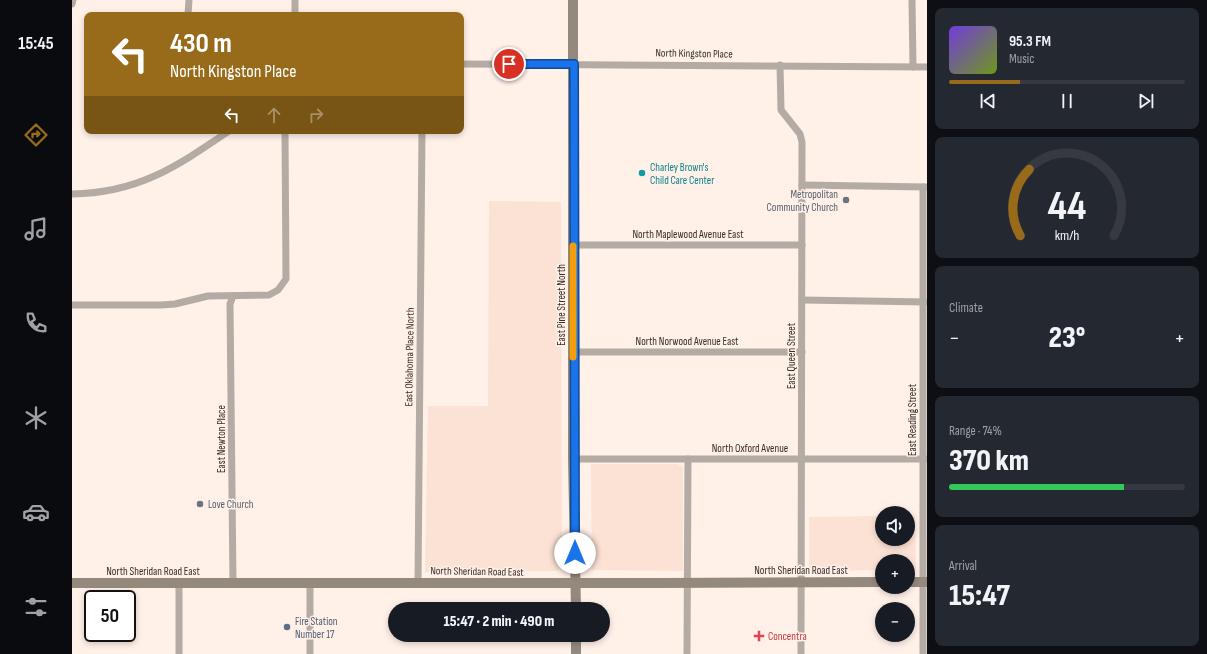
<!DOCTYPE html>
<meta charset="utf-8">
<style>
body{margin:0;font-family:"Sofia Sans Condensed",sans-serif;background:#242831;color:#f1f3f6;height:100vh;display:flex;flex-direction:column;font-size:15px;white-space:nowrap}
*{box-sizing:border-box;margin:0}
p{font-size:13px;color:#9ea1a6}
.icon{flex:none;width:22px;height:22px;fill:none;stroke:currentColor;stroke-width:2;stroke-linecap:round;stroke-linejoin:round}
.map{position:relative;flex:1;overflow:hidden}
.panel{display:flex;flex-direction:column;gap:8px;padding:8px;background:#0d0f14;width:280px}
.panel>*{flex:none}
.banner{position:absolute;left:12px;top:12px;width:380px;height:122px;border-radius:8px;box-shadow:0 2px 6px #0003;background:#976b19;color:#fff;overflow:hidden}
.buttons{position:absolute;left:803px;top:506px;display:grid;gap:8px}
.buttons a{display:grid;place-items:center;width:40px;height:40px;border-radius:50%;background:#171b24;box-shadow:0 2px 6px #0003;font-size:20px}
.speed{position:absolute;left:12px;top:590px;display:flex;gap:8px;font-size:20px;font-weight:700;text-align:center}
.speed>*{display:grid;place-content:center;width:52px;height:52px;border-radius:50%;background:#171b24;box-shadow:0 2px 6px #0003;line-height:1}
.speed .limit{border:2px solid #111;border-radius:6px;background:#fff;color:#111}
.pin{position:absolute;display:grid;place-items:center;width:34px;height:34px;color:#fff;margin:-17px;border:2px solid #fff;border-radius:50%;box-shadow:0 1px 4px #0007}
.me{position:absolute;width:44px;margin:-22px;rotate:0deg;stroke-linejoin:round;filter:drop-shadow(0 0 3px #0008)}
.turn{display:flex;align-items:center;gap:14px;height:84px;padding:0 20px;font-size:18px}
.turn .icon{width:52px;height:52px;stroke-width:2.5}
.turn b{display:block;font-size:28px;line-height:34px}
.lanes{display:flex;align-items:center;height:38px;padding:0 20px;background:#0003;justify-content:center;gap:20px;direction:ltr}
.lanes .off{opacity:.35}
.big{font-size:30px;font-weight:800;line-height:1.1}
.panel .card{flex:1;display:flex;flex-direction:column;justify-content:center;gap:6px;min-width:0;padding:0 14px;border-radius:8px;background:#242831}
.panel .dial{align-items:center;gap:0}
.dial svg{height:104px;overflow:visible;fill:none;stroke:#363941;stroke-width:7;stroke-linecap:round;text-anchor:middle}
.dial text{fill:#f1f3f6;stroke:none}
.song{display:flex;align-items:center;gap:12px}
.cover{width:48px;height:48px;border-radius:6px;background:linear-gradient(135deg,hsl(260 70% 55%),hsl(80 70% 35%))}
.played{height:4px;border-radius:2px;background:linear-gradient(90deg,#976b19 30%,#363941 30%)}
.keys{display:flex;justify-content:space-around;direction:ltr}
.heat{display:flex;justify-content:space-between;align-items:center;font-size:22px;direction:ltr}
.charge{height:6px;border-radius:3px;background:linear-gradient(90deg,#34c759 74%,#363941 0)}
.trip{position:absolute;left:316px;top:602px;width:222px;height:40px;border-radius:20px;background:#171b24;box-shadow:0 2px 6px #0003;font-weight:800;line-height:40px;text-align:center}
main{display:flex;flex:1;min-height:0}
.menu{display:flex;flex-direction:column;width:72px;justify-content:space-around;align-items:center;background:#090b0e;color:#9ea1a6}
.menu .icon{width:28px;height:28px}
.menu .on{color:#976b19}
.menu b{font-size:18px;color:#f1f3f6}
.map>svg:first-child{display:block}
.built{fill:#fce2d4}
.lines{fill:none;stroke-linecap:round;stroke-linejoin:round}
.street{stroke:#b4aca4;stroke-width:7}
.secondary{stroke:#94897d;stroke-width:10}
.route-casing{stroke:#114b97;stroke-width:10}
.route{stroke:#1a73e8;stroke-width:7}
.slow{stroke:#f59e0b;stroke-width:7}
.culture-dot{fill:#0f9aa8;stroke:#fff0e8;stroke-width:1.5}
.worship-dot{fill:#6b7280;stroke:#fff0e8;stroke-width:1.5}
.service-dot{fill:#5c6f8a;stroke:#fff0e8;stroke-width:1.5}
.health-dot{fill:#e0444e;stroke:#fff0e8;stroke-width:1.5}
.labels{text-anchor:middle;stroke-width:3;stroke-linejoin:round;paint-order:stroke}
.street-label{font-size:11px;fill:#382e29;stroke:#fff0e8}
.culture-label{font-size:11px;fill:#0d838f;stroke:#fff0e8;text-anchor:start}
.worship-label{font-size:11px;fill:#5b616d;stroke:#fff0e8;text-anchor:end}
.service-label{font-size:11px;fill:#4e5e75;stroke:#fff0e8;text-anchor:start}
.health-label{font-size:11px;fill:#be3a42;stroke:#fff0e8;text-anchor:start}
</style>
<main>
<nav class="menu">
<b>15:45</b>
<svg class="icon on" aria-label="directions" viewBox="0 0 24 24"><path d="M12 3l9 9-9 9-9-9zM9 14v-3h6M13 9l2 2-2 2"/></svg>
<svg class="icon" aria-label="music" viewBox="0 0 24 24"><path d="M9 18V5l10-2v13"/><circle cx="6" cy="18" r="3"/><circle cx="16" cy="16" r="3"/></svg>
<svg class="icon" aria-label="phone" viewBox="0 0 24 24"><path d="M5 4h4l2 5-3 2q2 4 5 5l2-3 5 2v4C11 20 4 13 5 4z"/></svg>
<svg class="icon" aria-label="climate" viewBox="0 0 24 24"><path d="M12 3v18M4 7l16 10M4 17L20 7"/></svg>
<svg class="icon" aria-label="car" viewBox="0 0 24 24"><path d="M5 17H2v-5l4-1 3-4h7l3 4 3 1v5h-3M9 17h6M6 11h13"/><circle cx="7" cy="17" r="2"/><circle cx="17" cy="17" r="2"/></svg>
<svg class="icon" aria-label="filters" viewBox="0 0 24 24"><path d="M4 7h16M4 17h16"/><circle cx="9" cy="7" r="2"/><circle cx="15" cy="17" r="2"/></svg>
</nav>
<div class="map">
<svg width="855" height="654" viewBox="0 0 855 654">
<rect width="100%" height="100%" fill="#fff0e8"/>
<g class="built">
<polygon points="417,201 489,202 490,566 485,571 353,572 356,406 416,406"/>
<polygon points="519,464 605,464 611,467 611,571 520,570"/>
<polygon points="810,516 810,539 836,539 836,516 843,516 844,570 836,570 836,561 810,561 810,570 737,571 737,517"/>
</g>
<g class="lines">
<g class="street">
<polyline points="223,0 223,15"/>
<polyline points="840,0 841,67"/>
<polyline points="0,4 1,0"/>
<polyline points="116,15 117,0"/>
<polyline points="389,64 855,67"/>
<polyline points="708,65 709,110 728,134 730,142 729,654"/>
<polyline points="730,185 855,187"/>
<path d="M0 194C66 193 104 167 157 131"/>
<polyline points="501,245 730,245"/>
<polyline points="161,296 158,304 161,583"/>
<polyline points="730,300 855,302"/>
<polyline points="0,305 89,305 103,304 136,296 197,295 206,290 214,279 213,131"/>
<polyline points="501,352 730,352"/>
<polyline points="501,459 855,459"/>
<polyline points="346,582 350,131"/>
<polyline points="107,654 107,583"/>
<polyline points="238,654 238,582"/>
<polyline points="615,654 616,459"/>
<polyline points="851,654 851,187"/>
</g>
<g class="secondary">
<polyline points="501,0 501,459 504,609"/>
<polyline points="836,582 855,582"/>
<polyline points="0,583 588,583 810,582"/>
<polyline points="504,635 504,654"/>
</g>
</g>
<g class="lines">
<g class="route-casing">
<polyline id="route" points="437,64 502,64 503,553"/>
</g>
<use href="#route" class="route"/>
<polyline class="slow" points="501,246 501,357"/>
</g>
<circle class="culture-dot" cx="570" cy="173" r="4"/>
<g class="worship-dot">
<circle cx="774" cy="200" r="4"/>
<circle cx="128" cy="504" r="4"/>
</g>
<circle class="service-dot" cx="215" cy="627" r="4"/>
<path class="health-dot" d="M685 630h4v4h4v4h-4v4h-4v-4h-4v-4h4z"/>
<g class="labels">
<g class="street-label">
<text transform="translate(622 53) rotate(1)" y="4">North Kingston Place</text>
<text x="616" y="238">North Maplewood Avenue East</text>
<text transform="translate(489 305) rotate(-90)" y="4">East Pine Street North</text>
<text x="615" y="345">North Norwood Avenue East</text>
<text transform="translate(719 356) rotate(-90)" y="4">East Queen Street</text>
<text transform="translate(337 357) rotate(-89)" y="4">East Oklahoma Place North</text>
<text transform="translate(840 420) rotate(-90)" y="4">East Reading Street</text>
<text transform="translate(149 439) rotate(-90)" y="4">East Newton Place</text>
<text x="678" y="452">North Oxford Avenue</text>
<text x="729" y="574">North Sheridan Road East</text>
<text x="81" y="575">North Sheridan Road East</text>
<text transform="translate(405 571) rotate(1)" y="4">North Sheridan Road East</text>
</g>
<g class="culture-label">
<text x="578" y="171">Charley Brown's<tspan x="578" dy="13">Child Care Center</tspan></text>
</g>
<g class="worship-label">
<text x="766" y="198">Metropolitan<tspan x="766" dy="13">Community Church</tspan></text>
<text x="136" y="508" text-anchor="start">Love Church</text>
</g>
<g class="service-label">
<text x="223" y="625">Fire Station<tspan x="223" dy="13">Number 17</tspan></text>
</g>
<g class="health-label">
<text x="696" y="640">Concentra</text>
</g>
</g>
</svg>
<div class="buttons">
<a><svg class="icon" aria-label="sound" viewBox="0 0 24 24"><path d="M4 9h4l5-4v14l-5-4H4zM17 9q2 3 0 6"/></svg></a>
<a>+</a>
<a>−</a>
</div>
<div class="speed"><div class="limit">50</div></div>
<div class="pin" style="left:437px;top:64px;background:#d93025"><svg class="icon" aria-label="arrive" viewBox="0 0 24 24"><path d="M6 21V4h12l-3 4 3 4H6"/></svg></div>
<svg class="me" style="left:503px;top:553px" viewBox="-20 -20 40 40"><circle r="19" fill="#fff"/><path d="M0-13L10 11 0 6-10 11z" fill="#1a73e8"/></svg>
<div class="trip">15:47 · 2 min · 490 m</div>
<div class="banner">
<div class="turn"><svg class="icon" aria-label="left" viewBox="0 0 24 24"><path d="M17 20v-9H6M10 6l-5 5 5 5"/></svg><div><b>430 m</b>North Kingston Place</div></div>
<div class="lanes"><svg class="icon" aria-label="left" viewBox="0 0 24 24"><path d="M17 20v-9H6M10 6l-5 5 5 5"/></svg><svg class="icon off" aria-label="ahead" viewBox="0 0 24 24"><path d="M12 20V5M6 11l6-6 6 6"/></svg><svg class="icon off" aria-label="right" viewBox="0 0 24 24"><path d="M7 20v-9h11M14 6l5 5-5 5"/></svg></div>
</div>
</div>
<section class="panel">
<div class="card">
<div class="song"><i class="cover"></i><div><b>95.3 FM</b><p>Music</p></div></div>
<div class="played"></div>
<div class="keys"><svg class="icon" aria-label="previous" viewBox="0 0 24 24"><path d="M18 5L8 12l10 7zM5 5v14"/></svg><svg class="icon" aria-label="pause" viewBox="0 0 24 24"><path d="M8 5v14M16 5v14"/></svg><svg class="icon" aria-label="next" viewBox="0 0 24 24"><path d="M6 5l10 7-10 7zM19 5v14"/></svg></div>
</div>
<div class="card dial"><svg viewBox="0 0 100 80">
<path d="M14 69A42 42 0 1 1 86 69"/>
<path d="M14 69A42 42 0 0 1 21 18" stroke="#976b19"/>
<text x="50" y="56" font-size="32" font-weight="700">44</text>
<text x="50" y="72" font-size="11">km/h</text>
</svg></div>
<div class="card"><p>Climate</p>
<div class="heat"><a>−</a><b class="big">23°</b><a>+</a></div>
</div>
<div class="card"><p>Range · 74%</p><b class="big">370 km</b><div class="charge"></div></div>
<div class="card"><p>Arrival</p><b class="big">15:47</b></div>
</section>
</main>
